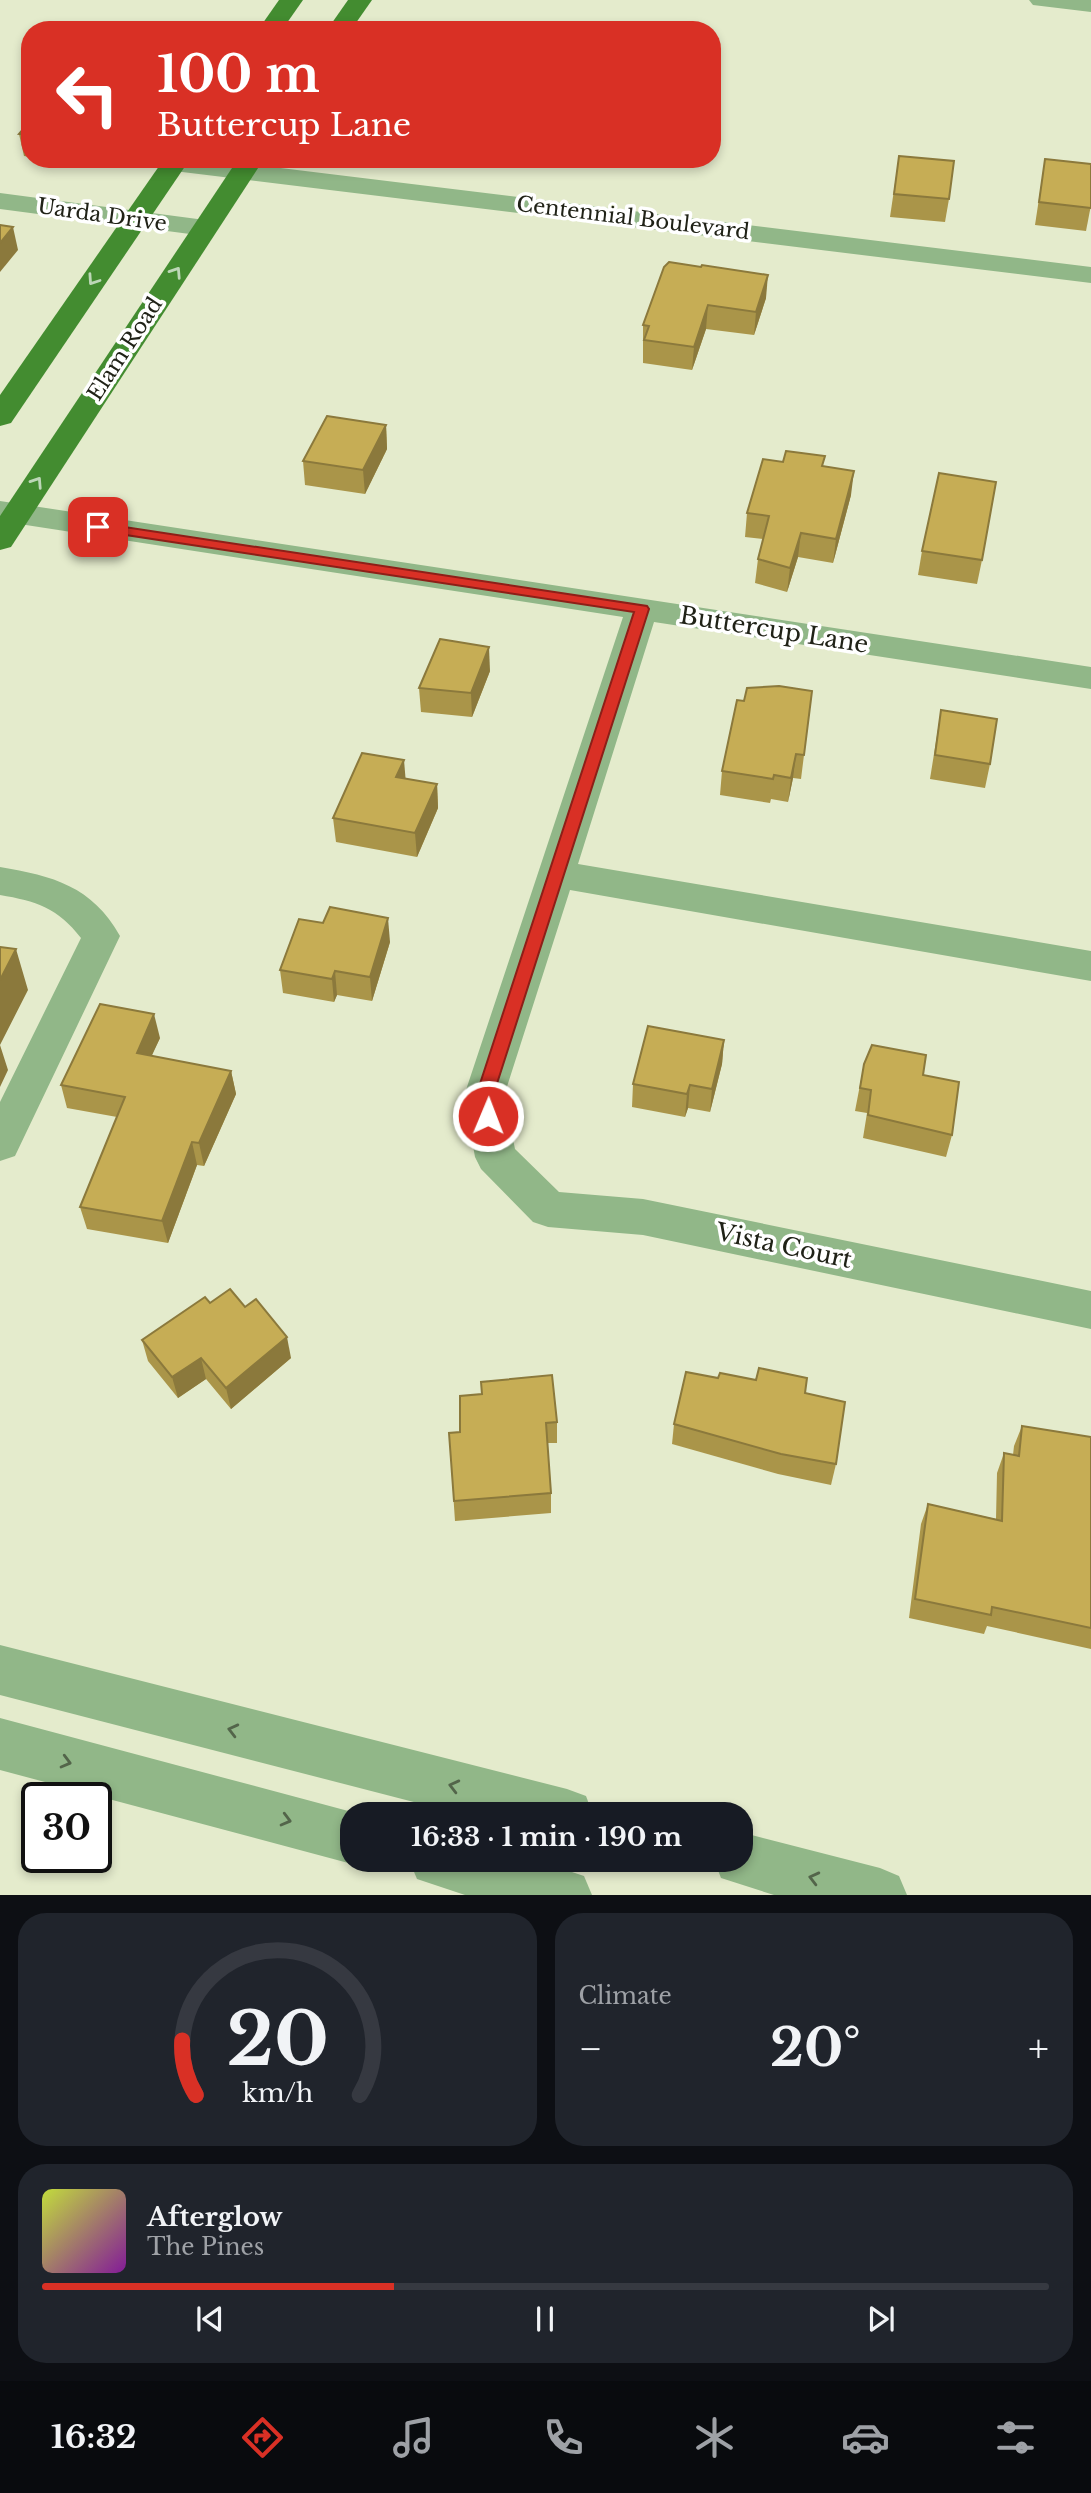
<!DOCTYPE html>
<meta charset="utf-8">
<style>
body{margin:0;font-family:"Libre Baskerville",serif;background:#20242c;color:#f1f3f6;height:100vh;display:flex;flex-direction:column;font-size:26px;white-space:nowrap}
*{box-sizing:border-box;margin:0}
p{font-size:23px;color:#9ea1a6}
.icon{flex:none;width:38px;height:38px;fill:none;stroke:currentColor;stroke-width:2;stroke-linecap:round;stroke-linejoin:round}
.map{position:relative;height:1895px;overflow:hidden}
.side{display:flex;flex-direction:column;gap:18px;padding:18px;background:#0d0f14;flex:1}
.side>*{flex:none}
.banner{position:absolute;left:21px;top:21px;width:700px;height:147px;border-radius:28px;box-shadow:0 4px 10px #0003;background:#d93025;color:#fff;overflow:hidden}
.speed{position:absolute;left:21px;top:1782px;display:flex;gap:14px;font-size:35px;font-weight:700;text-align:center}
.speed>*{display:grid;place-content:center;width:91px;height:91px;border-radius:50%;background:#171b24;box-shadow:0 4px 10px #0003;line-height:1}
.speed .limit{border:4px solid #111;border-radius:10px;background:#fff;color:#111}
.pin{position:absolute;display:grid;place-items:center;width:60px;height:60px;color:#fff;margin:-30px;border-radius:14px;box-shadow:0 4px 10px #0006}
.me{position:absolute;width:77px;margin:-38px;rotate:1deg;stroke-linejoin:round;filter:drop-shadow(0 0 5px #0008)}
.turn{display:flex;align-items:center;gap:24px;height:147px;padding:0 21px;font-size:32px}
.turn .icon{width:91px;height:91px;stroke-width:2.5}
.turn b{display:block;font-size:49px;line-height:60px}
.big{font-size:52px;font-weight:700;line-height:1.1}
.side .tile{flex:1;display:flex;flex-direction:column;justify-content:center;gap:10px;min-width:0;padding:0 24px;border-radius:28px;background:#20242c}
.side .dial{align-items:center;gap:0}
.dial svg{height:182px;overflow:visible;fill:none;stroke:#363941;stroke-width:7;stroke-linecap:round;text-anchor:middle}
.dial text{fill:#f1f3f6;stroke:none}
.song{display:flex;align-items:center;gap:21px}
.cover{width:84px;height:84px;border-radius:10px;background:linear-gradient(135deg,hsl(70 70% 55%),hsl(290 70% 35%))}
.played{height:7px;border-radius:4px;background:linear-gradient(90deg,#d93025 35%,#363941 35%)}
.keys{display:flex;justify-content:space-around;direction:ltr}
.heat{display:flex;justify-content:space-between;align-items:center;font-size:38px;direction:ltr}
.side .tiles{flex:1;display:grid;gap:18px;grid-template-columns:1fr 1fr}
.tile:last-child{grid-column:span 2}
.trip{position:absolute;left:340px;top:1802px;width:413px;height:70px;border-radius:28px;background:#171b24;box-shadow:0 4px 10px #0003;font-weight:700;line-height:70px;text-align:center}
.dock{display:flex;height:112px;justify-content:space-around;align-items:center;background:#090b0e;color:#9ea1a6}
.dock .icon{width:49px;height:49px}
.dock .active{color:#d93025}
.dock b{font-size:32px;color:#f1f3f6}
.map>svg:first-child{display:block}
.lines{fill:none;stroke-linecap:round;stroke-linejoin:round}
.minor{fill:#91b788;fill-rule:evenodd}
.major{fill:#438c30;fill-rule:evenodd}
.wall{fill:#aa9549}
.shaded-wall{fill:#8b793c}
.building{fill:#c6ad55;stroke:#8b793c;stroke-width:2}
.oneway{stroke:#bdd7b7}
.oneway2{stroke:#53654a}
.route{fill:#d93025;stroke:#8d1f18;stroke-width:2}
.labels{text-anchor:middle;stroke-width:7;stroke-linejoin:round;paint-order:stroke}
.far-street-label{font-size:21px;fill:#202217;stroke:#fff}
.street-label{font-size:24px;fill:#202217;stroke:#fff}
</style>
<div class="map">
<svg width="1091" height="1895" viewBox="0 0 1091 1895">
<rect width="100%" height="100%" fill="#e4ebcc"/>
<g class="lines">
<g class="minor">
<polygon points="1029,0 1091,0 1091,12 1033,5"/>
<polygon points="164,159 207,159 1091,267 1091,283 174,171 165,168 161,163"/>
<polygon points="0,193 205,220 214,222 218,228 214,234 205,236 0,209"/>
<polygon points="0,501 1091,667 1091,689 654,622 578,864 1091,951 1091,981 570,890 504,1096 515,1149 559,1192 643,1199 1091,1291 1091,1329 643,1235 548,1227 533,1222 481,1169 475,1157 464,1096 623,617 0,521"/>
<path d="M0 867C53 876 92 886 120 936L15 1156 0 1161V1102L81 938C58 908 36 901 0 895Z"/>
<polygon points="0,1645 567,1789 586,1796 593,1815 464,1815 0,1695"/>
<polygon points="0,1718 352,1812 360,1815 352,1815 352,1860 362,1860 352,1864 0,1770"/>
<polygon points="740,1832 880,1868 899,1876 907,1895 774,1895 721,1878 714,1860 740,1860"/>
<polygon points="409,1860 536,1860 584,1876 592,1895 465,1895 417,1879"/>
</g>
<g class="major">
<polygon points="279,0 303,0 282,30 258,30"/>
<polygon points="348,0 372,0 351,30 327,30"/>
<polygon points="164,159 190,159 11,423 0,426 0,395"/>
<polygon points="238,159 264,159 11,547 0,550 0,516"/>
</g>
</g>
<g class="wall">
<polygon points="30,121 30,157 24,156 19,134"/>
<polygon points="899,156 949,199 945,222 890,217"/>
<polygon points="47,159 85,159 81,164"/>
<polygon points="1045,159 1091,205 1086,231 1035,225"/>
<polygon points="664,267 766,298 754,335 706,329 692,370 643,363 643,325"/>
<polygon points="386,425 387,449 365,494 305,485 303,461"/>
<polygon points="783,462 823,466 851,495 833,563 798,557 787,592 755,583 758,559 763,539 745,537 747,513"/>
<polygon points="922,551 982,560 977,584 918,575"/>
<polygon points="490,671 472,717 421,712 419,688"/>
<polygon points="812,691 801,779 793,778 788,802 771,799 770,803 720,795 722,771 744,701"/>
<polygon points="941,710 990,764 985,788 930,779"/>
<polygon points="405,779 437,784 438,808 417,857 336,842 333,818"/>
<polygon points="390,942 372,1001 337,995 334,1002 283,993 280,970"/>
<polygon points="160,1038 151,1056 231,1071 236,1094 204,1166 197,1165 168,1243 87,1229 80,1207 117,1117 67,1108 61,1085"/>
<polygon points="724,1040 722,1064 710,1112 688,1108 685,1117 632,1107 633,1084"/>
<polygon points="864,1064 923,1075 952,1135 946,1157 863,1138 867,1113 855,1111"/>
<polygon points="210,1303 291,1358 231,1409 206,1379 178,1398 148,1361 142,1340"/>
<polygon points="718,1378 805,1393 836,1464 831,1485 778,1474 672,1444 674,1424"/>
<polygon points="557,1422 557,1443 547,1443 551,1493 551,1513 455,1521 449,1433"/>
<polygon points="1022,1426 1091,1437 1091,1649 987,1626 984,1634 909,1618 921,1524 928,1504 996,1519 997,1473 1004,1453 1013,1455 1014,1446"/>
</g>
<g class="shaded-wall">
<polygon points="13,227 18,250 0,272 0,243"/>
<polygon points="768,275 766,298 754,335 756,312"/>
<polygon points="708,305 706,329 692,370 694,347"/>
<polygon points="386,425 387,449 365,494 363,470"/>
<polygon points="854,471 851,495 833,563 836,539"/>
<polygon points="801,533 798,557 787,592 790,568"/>
<polygon points="489,647 490,671 472,717 471,693"/>
<polygon points="796,754 793,778 788,802 791,778"/>
<polygon points="404,760 406,784 396,777"/>
<polygon points="437,784 438,808 417,857 415,833"/>
<polygon points="388,918 390,942 372,1001 370,977"/>
<polygon points="16,949 28,990 0,1045 8,1070 0,1087 0,980"/>
<polygon points="335,971 337,995 334,1002 332,979"/>
<polygon points="154,1014 160,1038 142,1077 137,1053"/>
<polygon points="724,1040 722,1064 710,1112 712,1089"/>
<polygon points="231,1071 236,1094 204,1166 199,1143"/>
<polygon points="690,1085 688,1108 685,1117 687,1094"/>
<polygon points="192,1142 197,1165 168,1243 162,1221"/>
<polygon points="287,1337 291,1358 231,1409 226,1388"/>
<polygon points="201,1358 206,1379 178,1398 172,1377"/>
</g>
<g class="building">
<polygon points="30,121 30,135 19,134"/>
<polygon points="899,156 954,161 949,199 894,194"/>
<polygon points="1045,159 1091,164 1091,208 1039,202"/>
<polygon points="0,225 13,227 0,243"/>
<polygon points="669,262 701,267 702,265 768,275 756,312 708,305 694,347 644,340 649,326 643,325 664,267"/>
<polygon points="327,416 386,425 363,470 303,461"/>
<polygon points="786,451 825,456 822,466 854,471 836,539 801,533 790,568 758,559 769,516 747,513 763,459 783,462"/>
<polygon points="939,473 996,482 982,560 922,551"/>
<polygon points="440,639 489,647 471,693 419,688"/>
<polygon points="779,686 812,691 804,755 796,754 791,778 774,775 773,779 722,771 737,700 744,701 747,688"/>
<polygon points="941,710 997,719 990,764 935,755"/>
<polygon points="362,753 404,760 396,777 437,784 415,833 333,818"/>
<polygon points="330,907 388,918 370,977 335,971 332,979 280,970 299,919 323,923"/>
<polygon points="0,947 16,949 0,980"/>
<polygon points="100,1004 154,1014 137,1053 231,1071 199,1143 192,1142 162,1221 80,1207 125,1097 61,1085"/>
<polygon points="648,1026 724,1040 712,1089 690,1085 687,1094 633,1084"/>
<polygon points="872,1045 926,1055 923,1075 959,1082 952,1135 868,1115 871,1090 860,1088 864,1064"/>
<polygon points="230,1289 245,1307 256,1299 287,1337 226,1388 201,1358 172,1377 142,1340 205,1297 210,1303"/>
<polygon points="759,1368 807,1378 805,1393 845,1402 836,1464 781,1454 674,1424 686,1372 718,1378 720,1373 756,1380"/>
<polygon points="552,1375 557,1422 546,1423 551,1493 454,1501 449,1433 460,1432 460,1396 482,1394 481,1382"/>
<polygon points="1022,1426 1091,1437 1091,1628 992,1607 991,1615 915,1599 928,1504 1002,1521 1004,1453 1019,1456"/>
</g>
<defs><path id="oneway-chevron" d="M-2-3.5L2.5 0L-2 3.5" fill="none" stroke-width="1.6" stroke-linecap="round" stroke-linejoin="round" transform="scale(1.75)"/></defs>
<g class="oneway">
<use href="#oneway-chevron" transform="translate(176 272) rotate(-57)"/>
<use href="#oneway-chevron" transform="translate(93 280) rotate(124)"/>
<use href="#oneway-chevron" transform="translate(37 482) rotate(-57)"/>
</g>
<g class="oneway2">
<use href="#oneway-chevron" transform="translate(233 1730) rotate(-166)"/>
<use href="#oneway-chevron" transform="translate(66 1762) rotate(15)"/>
<use href="#oneway-chevron" transform="translate(454 1786) rotate(-166)"/>
<use href="#oneway-chevron" transform="translate(286 1820) rotate(15)"/>
<use href="#oneway-chevron" transform="translate(814 1878) rotate(-166)"/>
</g>
<polygon class="route" points="98,523 647,606 649,609 493,1096 497,1116 494,1121 482,1121 476,1096 634,612 93,530 91,527"/>
<g class="labels">
<g class="far-street-label">
<text transform="translate(102 215) rotate(8)" y="7">Uarda Drive</text>
<text transform="translate(633 218) rotate(7)" y="7">Centennial Boulevard</text>
<text transform="translate(125 349) rotate(-57)" y="7">Elam Road</text>
</g>
<g class="street-label">
<text transform="translate(774 630) rotate(9)" y="8">Buttercup Lane</text>
<text transform="translate(784 1246) rotate(12)" y="8">Vista Court</text>
</g>
</g>
</svg>
<div class="speed"><div class="limit">30</div></div>
<div class="pin" style="left:98px;top:527px;background:#d93025"><svg class="icon" aria-label="arrive" viewBox="0 0 24 24"><path d="M6 21V4h12l-3 4 3 4H6"/></svg></div>
<svg class="me" style="left:488px;top:1116px" viewBox="-20 -20 40 40"><circle r="17" fill="#d93025" stroke="#fff" stroke-width="3"/><path d="M0-11L8 9 0 5-8 9z" fill="#fff"/></svg>
<div class="trip">16:33 · 1 min · 190 m</div>
<div class="banner">
<div class="turn"><svg class="icon" aria-label="left" viewBox="0 0 24 24"><path d="M17 20v-9H6M10 6l-5 5 5 5"/></svg><div><b>100 m</b>Buttercup Lane</div></div>
</div>
</div>
<section class="side">
<div class="tiles">
<div class="tile dial"><svg viewBox="0 0 100 80">
<path d="M14 69A42 42 0 1 1 86 69"/>
<path d="M14 69A42 42 0 0 1 8 45" stroke="#d93025"/>
<text x="50" y="56" font-size="32" font-weight="700">20</text>
<text x="50" y="72" font-size="11">km/h</text>
</svg></div>
<div class="tile"><p>Climate</p>
<div class="heat"><a>−</a><b class="big">20°</b><a>+</a></div>
</div>
<div class="tile">
<div class="song"><i class="cover"></i><div><b>Afterglow</b><p>The Pines</p></div></div>
<div class="played"></div>
<div class="keys"><svg class="icon" aria-label="previous" viewBox="0 0 24 24"><path d="M18 5L8 12l10 7zM5 5v14"/></svg><svg class="icon" aria-label="pause" viewBox="0 0 24 24"><path d="M8 5v14M16 5v14"/></svg><svg class="icon" aria-label="next" viewBox="0 0 24 24"><path d="M6 5l10 7-10 7zM19 5v14"/></svg></div>
</div>
</div>
</section>
<nav class="dock">
<b>16:32</b>
<svg class="icon active" aria-label="directions" viewBox="0 0 24 24"><path d="M12 3l9 9-9 9-9-9zM9 14v-3h6M13 9l2 2-2 2"/></svg>
<svg class="icon" aria-label="music" viewBox="0 0 24 24"><path d="M9 18V5l10-2v13"/><circle cx="6" cy="18" r="3"/><circle cx="16" cy="16" r="3"/></svg>
<svg class="icon" aria-label="phone" viewBox="0 0 24 24"><path d="M5 4h4l2 5-3 2q2 4 5 5l2-3 5 2v4C11 20 4 13 5 4z"/></svg>
<svg class="icon" aria-label="climate" viewBox="0 0 24 24"><path d="M12 3v18M4 7l16 10M4 17L20 7"/></svg>
<svg class="icon" aria-label="car" viewBox="0 0 24 24"><path d="M5 17H2v-5l4-1 3-4h7l3 4 3 1v5h-3M9 17h6M6 11h13"/><circle cx="7" cy="17" r="2"/><circle cx="17" cy="17" r="2"/></svg>
<svg class="icon" aria-label="filters" viewBox="0 0 24 24"><path d="M4 7h16M4 17h16"/><circle cx="9" cy="7" r="2"/><circle cx="15" cy="17" r="2"/></svg>
</nav>
